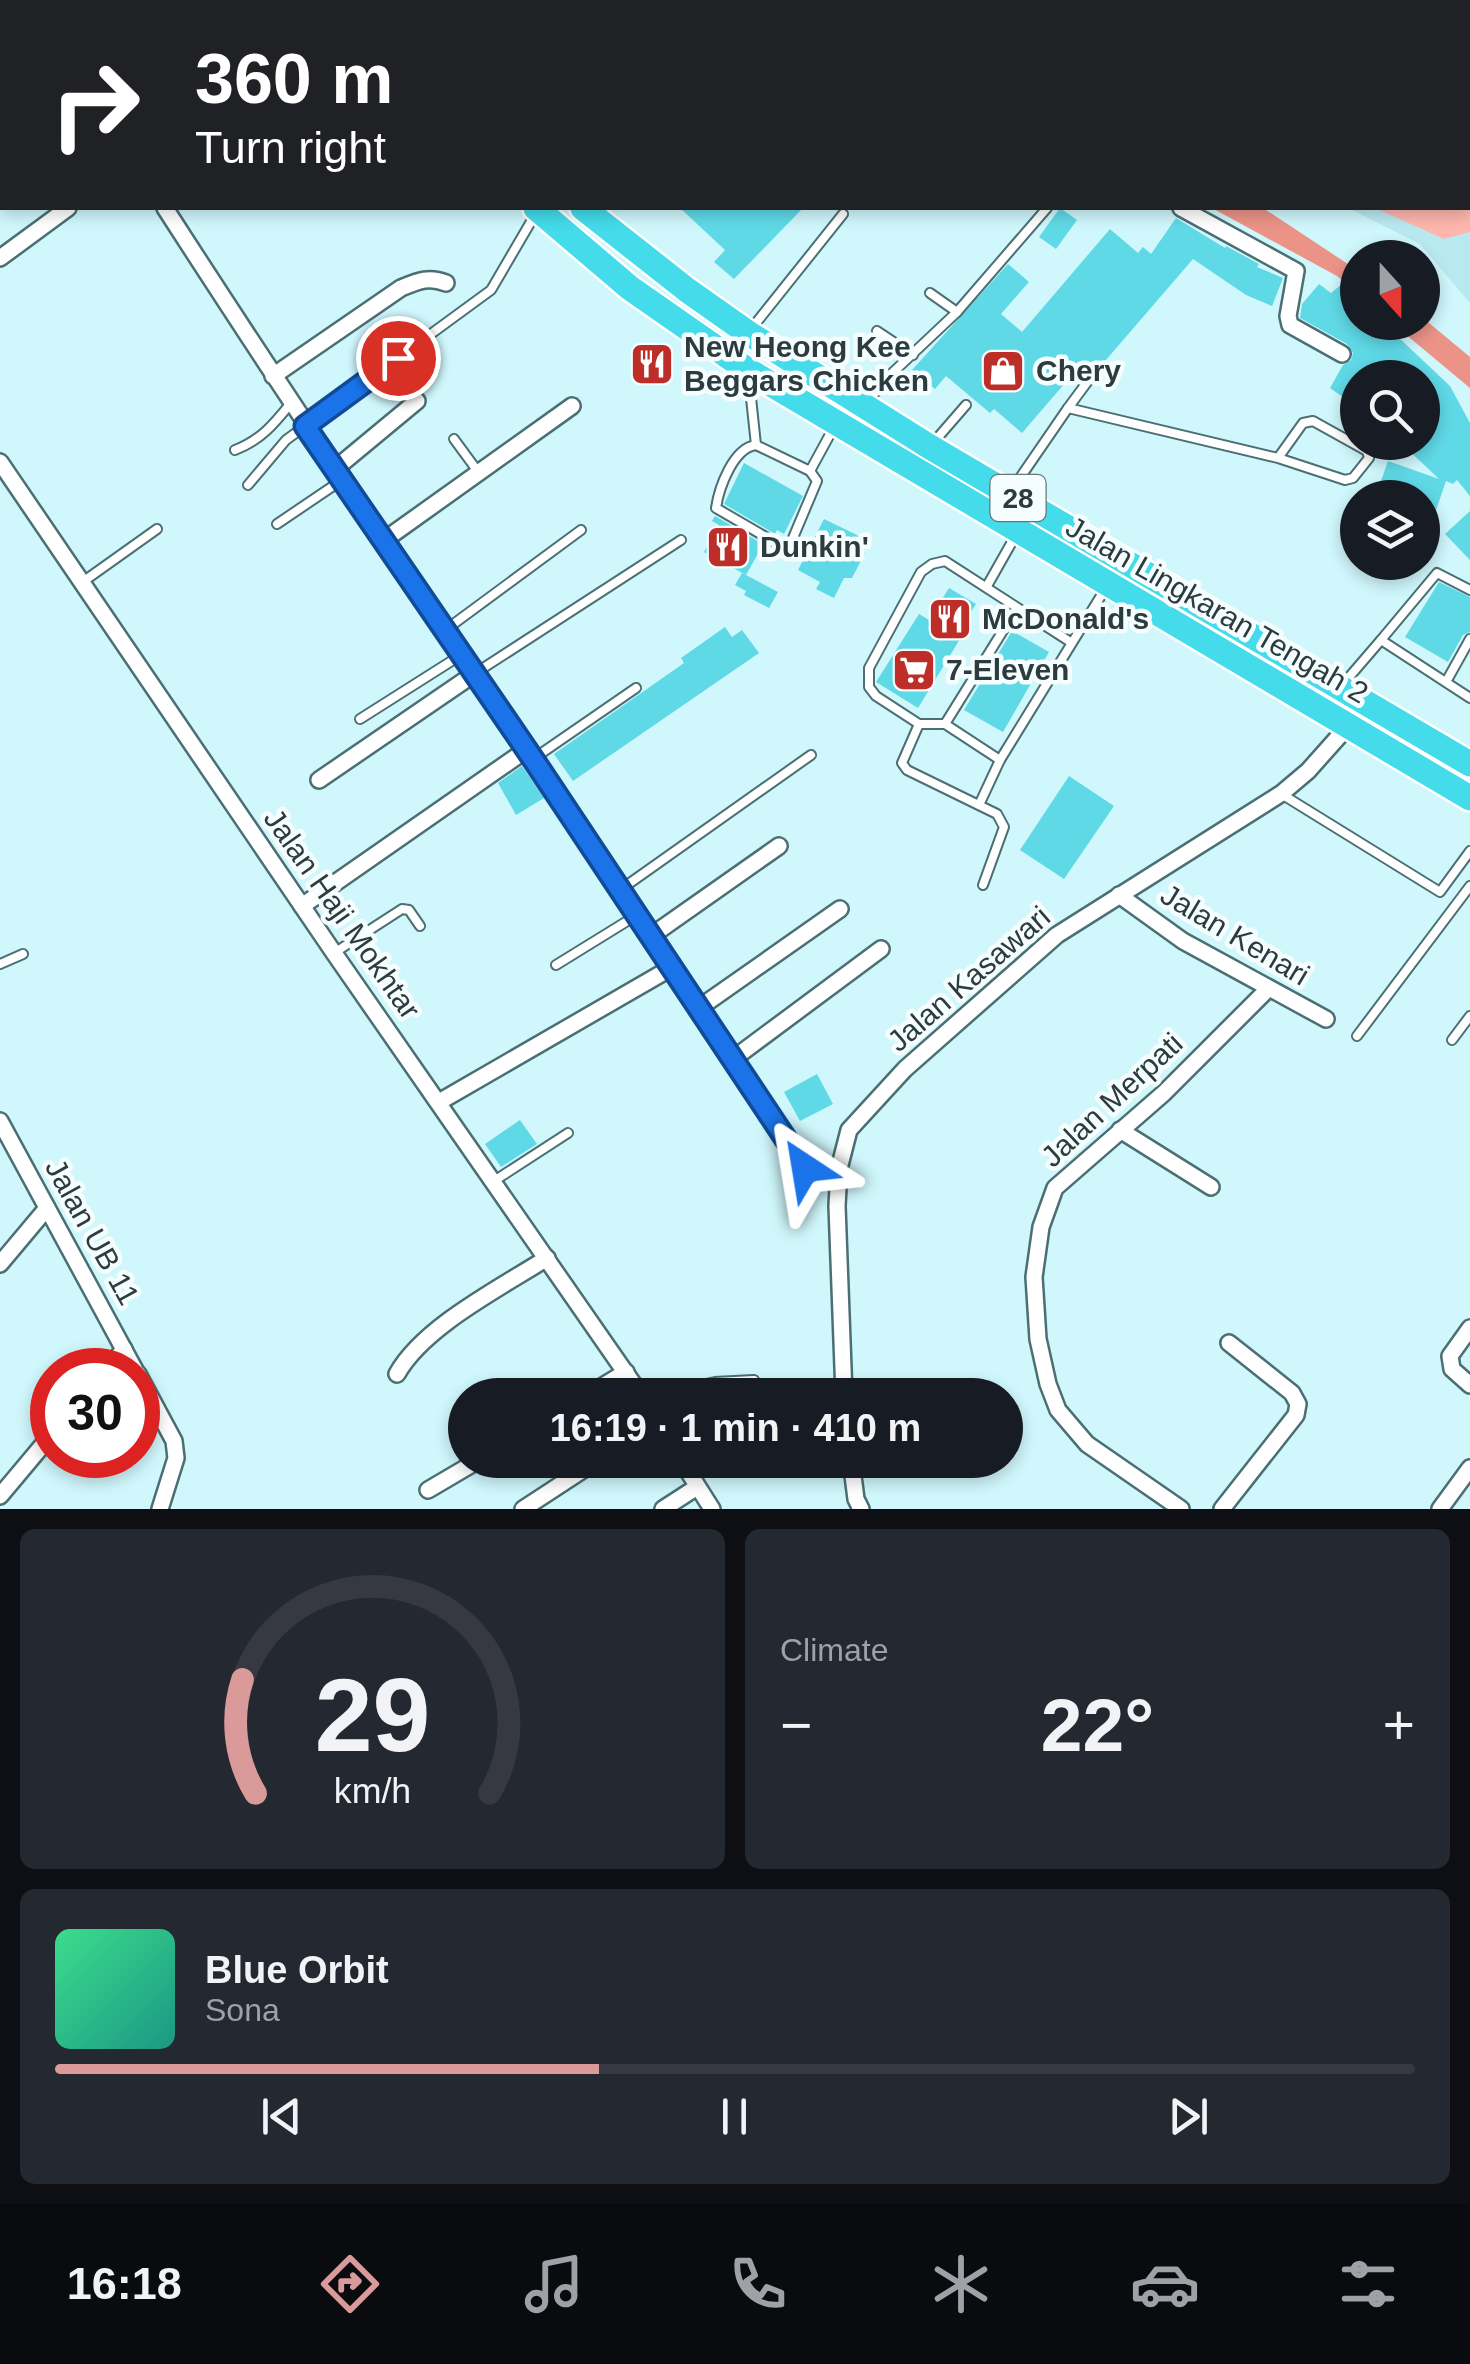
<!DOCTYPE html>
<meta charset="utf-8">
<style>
body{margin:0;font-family:Helvetica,sans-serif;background:#242831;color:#f1f3f6;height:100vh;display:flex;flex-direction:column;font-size:38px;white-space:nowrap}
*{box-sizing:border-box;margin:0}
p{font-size:32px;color:#9ea1a6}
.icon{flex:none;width:55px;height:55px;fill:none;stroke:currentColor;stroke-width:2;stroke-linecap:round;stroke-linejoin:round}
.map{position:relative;height:1509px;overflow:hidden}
.sheet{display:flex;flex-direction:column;gap:20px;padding:20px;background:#0d0f14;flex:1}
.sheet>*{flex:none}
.top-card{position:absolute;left:0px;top:0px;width:1470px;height:210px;box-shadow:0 5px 15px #0003;background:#202124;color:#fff;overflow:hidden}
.needle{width:65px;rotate:159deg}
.tools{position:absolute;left:1340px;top:240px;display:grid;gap:20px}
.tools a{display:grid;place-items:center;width:100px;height:100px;border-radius:50%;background:#171b24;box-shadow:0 5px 15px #0003;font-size:50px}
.speed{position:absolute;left:30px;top:1348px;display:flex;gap:20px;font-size:50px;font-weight:700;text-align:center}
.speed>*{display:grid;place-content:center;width:130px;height:130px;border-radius:50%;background:#171b24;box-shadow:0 5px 15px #0003;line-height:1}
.speed .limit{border:15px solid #d22;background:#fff;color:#111}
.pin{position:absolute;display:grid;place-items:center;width:85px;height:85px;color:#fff;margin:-42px;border:5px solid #fff;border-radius:50%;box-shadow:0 2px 10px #0007}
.me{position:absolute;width:110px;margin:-55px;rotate:327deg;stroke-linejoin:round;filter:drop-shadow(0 0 8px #0008)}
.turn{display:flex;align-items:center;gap:35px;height:210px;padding:0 30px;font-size:45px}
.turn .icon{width:130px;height:130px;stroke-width:2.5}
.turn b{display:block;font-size:70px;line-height:85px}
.big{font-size:75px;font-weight:700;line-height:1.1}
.sheet .card{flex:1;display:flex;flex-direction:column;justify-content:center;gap:15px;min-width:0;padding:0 35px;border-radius:15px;background:#242831}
.sheet .dial{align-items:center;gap:0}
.dial svg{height:260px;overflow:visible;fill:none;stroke:#363941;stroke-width:7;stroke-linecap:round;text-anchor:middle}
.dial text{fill:#f1f3f6;stroke:none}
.song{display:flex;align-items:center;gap:30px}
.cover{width:120px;height:120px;border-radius:15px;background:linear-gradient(135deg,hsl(150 70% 55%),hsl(170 70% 35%))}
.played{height:10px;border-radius:5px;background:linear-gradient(90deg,#d99a99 40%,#363941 40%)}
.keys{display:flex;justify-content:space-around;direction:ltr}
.heat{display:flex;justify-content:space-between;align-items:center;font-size:55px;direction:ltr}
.sheet .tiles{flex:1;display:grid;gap:20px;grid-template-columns:1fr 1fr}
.card:last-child{grid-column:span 2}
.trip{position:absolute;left:448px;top:1378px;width:575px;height:100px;border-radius:50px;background:#171b24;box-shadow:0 5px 15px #0003;font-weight:700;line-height:100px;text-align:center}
.tabs{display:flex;height:160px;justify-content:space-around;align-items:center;background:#090b0e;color:#9ea1a6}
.tabs .icon{width:70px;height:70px}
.tabs .current{color:#d99a99}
.tabs b{font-size:45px;color:#f1f3f6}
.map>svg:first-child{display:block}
.built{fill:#b9e9f0}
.green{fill:#fdb7ad}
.water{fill:#ec9388}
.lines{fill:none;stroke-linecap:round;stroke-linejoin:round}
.river{stroke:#ec9388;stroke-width:30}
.building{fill:#60d9e7}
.service-casing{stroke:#4b6f73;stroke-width:12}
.minor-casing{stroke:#4b6f73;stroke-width:20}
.secondary-casing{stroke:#4b6f73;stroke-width:28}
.trunk-casing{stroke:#fff;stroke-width:30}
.service{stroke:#fff;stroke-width:8}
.minor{stroke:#fff;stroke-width:15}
.secondary{stroke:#b9f2f7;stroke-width:22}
.trunk{stroke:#44dbea;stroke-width:25}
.route-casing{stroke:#114b97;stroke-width:25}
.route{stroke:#1a73e8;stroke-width:18}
.labels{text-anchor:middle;stroke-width:9;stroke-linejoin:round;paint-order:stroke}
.shield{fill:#f6fdfe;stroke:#697678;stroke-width:2.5}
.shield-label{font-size:28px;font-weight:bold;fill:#2c3c3e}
.poi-label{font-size:30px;font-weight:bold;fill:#2c3c3e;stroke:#f6fdfe;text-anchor:start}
.street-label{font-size:30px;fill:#2c3c3e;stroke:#f6fdfe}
</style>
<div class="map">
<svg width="1470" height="1509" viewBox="0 0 1470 1509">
<rect width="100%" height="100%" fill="#cff7fc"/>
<polygon class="built" points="1470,90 1470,303 1420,244 1348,208 1468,208"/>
<polygon class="green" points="1470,105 1470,232 1444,239 1375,208 1468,208"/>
<g class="water">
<polygon points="1212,208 1263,208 1357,270 1357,293 1337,276"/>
<polygon points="1423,318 1470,357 1470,388 1392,323 1422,322"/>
</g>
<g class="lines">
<polyline class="river" points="1278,2 1281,0"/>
</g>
<g class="building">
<polygon points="680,208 803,208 734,279 714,262 725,250"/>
<polygon points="1060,208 1077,220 1056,249 1039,237"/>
<polygon points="1176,218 1225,248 1226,246 1259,264 1257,267 1283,278 1272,306 1246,295 1193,259 1093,375 1078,368 1022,433 994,409 990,413 946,376 935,389 912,370 1008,264 1029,282 1001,314 1022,332 1110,229 1138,253 1143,247 1151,254"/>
<polygon points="1319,284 1331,293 1342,284 1358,296 1358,322 1372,322 1397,336 1450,386 1470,423 1470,496 1457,480 1453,484 1446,481 1434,516 1422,512 1422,498 1375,498 1388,461 1439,479 1400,442 1422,442 1422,378 1358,378 1358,408 1330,388 1343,365 1351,360 1353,353 1347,344 1300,318 1302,304"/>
<polygon points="744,463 803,496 784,534 777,530 775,534 724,504"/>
<polygon points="1470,511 1470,560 1445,534"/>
<polygon points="715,516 768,547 766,551 761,548 746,575 704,552 719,525 712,521"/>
<polygon points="824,519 857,535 861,542 857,550 865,553 852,578 844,578 834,598 816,589 820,582 798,570"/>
<polygon points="742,573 778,592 769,608 744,595 746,591 735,585"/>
<polygon points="1439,582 1470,597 1470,632 1463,635 1448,662 1405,637"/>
<polygon points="949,588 976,604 956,636 960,639 918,708 876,682 919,614 929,620"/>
<polygon points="725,627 732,637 742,630 759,653 573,781 554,754 684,663 681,658"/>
<polygon points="1012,631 1049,652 1003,732 964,710"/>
<polygon points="522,766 544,798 516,815 498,783"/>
<polygon points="1069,776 1114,806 1064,879 1020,850"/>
<polygon points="817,1074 833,1104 800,1121 784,1092"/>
<polygon points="520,1120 537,1144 501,1167 485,1144"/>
</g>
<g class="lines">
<g class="service-casing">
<g id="service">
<polyline points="1468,7 1470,6"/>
<polyline points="930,293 957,312"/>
<polyline points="752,328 843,214"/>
<polyline points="877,331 913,355"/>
<polyline points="749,379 756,445 810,471 834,427"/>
<polyline points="867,402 889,376 957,312 1047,208"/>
<polyline points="1068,408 1088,381"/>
<polyline points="454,439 479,473"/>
<polyline points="933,443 966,405"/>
<path d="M756 445C733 448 719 488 716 508L783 547 790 545 817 481 810 471"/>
<path d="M235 450C261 440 274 424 291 403"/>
<polyline points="248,485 286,440 491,290 536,213"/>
<polyline points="1013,488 1068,408 1278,458 1345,480 1353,478 1369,458 1367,451 1313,421 1303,423 1278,458"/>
<polyline points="277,524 342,480"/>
<polyline points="84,581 157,529"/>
<polyline points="987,586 1017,533"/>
<polyline points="444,631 581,530"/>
<polyline points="1381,640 1437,573 1470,590"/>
<polyline points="1072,643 945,561 932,564 921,572 869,668 869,687 876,696 919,724 945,724 1000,760 1107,586"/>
<polyline points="474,674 681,540"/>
<polyline points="1446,682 1470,639"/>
<polyline points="1344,683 1381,640 1470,698"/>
<polyline points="360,719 461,655"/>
<polyline points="919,724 902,763 907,770 997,814 1004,827 983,885"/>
<polyline points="945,724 1017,608"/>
<polyline points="533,759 636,688"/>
<polyline points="1283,795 1440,892 1470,851"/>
<polyline points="979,805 1000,760"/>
<polyline points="620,890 811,755"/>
<polyline points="334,953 402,909 409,910 420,926"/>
<polyline points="0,964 23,954"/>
<polyline points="556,965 637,915"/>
<polyline points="1357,1036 1470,886"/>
<polyline points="1452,1040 1470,1016"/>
<polyline points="494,1181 568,1133"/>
<polyline points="653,1395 715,1382 754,1380"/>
</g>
</g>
<g class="minor-casing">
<g id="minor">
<polyline points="27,0 29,2"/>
<polyline points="901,0 904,2"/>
<polyline points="657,2 659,0"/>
<path d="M165 208C373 531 593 847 805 1168"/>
<polyline points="1181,208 1296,271 1288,316 1290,325 1342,354"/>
<polyline points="0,258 68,208"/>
<path d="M273 376 401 288C418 281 429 276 446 283"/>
<polyline points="0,462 334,953 641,1395"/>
<polyline points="335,469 417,401"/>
<polyline points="383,541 572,406"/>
<polyline points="319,780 474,674"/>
<polyline points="1119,895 1183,941 1326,1019"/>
<polyline points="302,906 526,750"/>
<polyline points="651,936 779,846"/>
<polyline points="699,1008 840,909"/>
<polyline points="733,1059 881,949"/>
<polyline points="439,1102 671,968"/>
<polyline points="0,1121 135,1370"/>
<polyline points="1120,1130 1211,1187"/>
<polyline points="0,1264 47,1208"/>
<polyline points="1470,1328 1450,1356 1452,1369 1470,1385"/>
<polyline points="107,1370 124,1349"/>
<polyline points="138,1374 174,1441 176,1458 160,1509"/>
<path d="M397 1374C423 1327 500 1288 547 1258"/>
<polyline points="588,1395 626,1372"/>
<polyline points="844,1395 837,1206 839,1169 849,1130 905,1069 1057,935 1282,793 1308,771 1349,725"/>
<polyline points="681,1460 712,1509"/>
<polyline points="851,1460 856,1499 861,1509"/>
<polyline points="428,1490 479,1460"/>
<polyline points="0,1496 52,1434"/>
<polyline points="523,1509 598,1460"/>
<polyline points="663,1509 697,1487"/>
<polyline points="1181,1509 1087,1444 1058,1410 1048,1384 1038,1339 1034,1277 1041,1227 1055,1188 1164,1093 1268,989"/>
<polyline points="1222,1509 1296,1415 1298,1404 1292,1393 1229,1343"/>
<polyline points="1440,1509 1470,1468"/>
</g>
</g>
<g class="secondary-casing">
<g id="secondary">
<polyline points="1149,0 1152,2"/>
<polyline points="1468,67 1470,66"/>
</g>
</g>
<g class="trunk-casing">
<g id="trunk">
<polyline points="289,0 293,2"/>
<polyline points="335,0 338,2"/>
<polyline points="536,208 630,288 749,371 1470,798"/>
<polyline points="583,208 687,290 748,333 930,447 1470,764"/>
</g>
</g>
<use href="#service" class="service"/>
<use href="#minor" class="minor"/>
<use href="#secondary" class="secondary"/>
<use href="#trunk" class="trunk"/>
</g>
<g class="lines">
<g class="route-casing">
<polyline id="route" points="398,358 305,426 533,759 805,1168"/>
</g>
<use href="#route" class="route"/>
</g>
<defs>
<g id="restaurant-square" transform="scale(2.25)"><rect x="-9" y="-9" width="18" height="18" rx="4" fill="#bc2e27" stroke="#f6fdfe"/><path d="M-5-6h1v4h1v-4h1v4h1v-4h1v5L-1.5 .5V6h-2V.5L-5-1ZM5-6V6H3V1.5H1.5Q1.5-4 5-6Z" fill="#fff"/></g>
<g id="shop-square" transform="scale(2.25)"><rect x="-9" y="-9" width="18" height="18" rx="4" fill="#bc2e27" stroke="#f6fdfe"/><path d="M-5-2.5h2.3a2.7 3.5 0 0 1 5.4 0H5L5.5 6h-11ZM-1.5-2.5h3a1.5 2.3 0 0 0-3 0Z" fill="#fff"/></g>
<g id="supermarket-square" transform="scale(2.25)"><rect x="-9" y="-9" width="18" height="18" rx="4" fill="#bc2e27" stroke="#f6fdfe"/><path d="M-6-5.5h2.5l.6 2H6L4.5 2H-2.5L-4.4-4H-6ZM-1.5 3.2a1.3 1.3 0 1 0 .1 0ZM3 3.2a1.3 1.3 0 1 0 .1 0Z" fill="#fff"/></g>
</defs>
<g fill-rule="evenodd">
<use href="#restaurant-square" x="652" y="364"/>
<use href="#shop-square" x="1003" y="371"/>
<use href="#restaurant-square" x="728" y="547"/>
<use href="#restaurant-square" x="950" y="619"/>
<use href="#supermarket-square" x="914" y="670"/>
</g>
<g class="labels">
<rect class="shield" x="990.5" y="475" width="55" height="46" rx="8"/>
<g class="shield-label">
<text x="1018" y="508">28</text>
</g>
<g class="poi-label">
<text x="684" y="357">New Heong Kee<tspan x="684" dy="34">Beggars Chicken</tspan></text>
<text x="1036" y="381">Chery</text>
<text x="760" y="557">Dunkin'</text>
<text x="982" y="629">McDonald's</text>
<text x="946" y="680">7-Eleven</text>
</g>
<g class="street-label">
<text transform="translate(1217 610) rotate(30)" y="10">Jalan Lingkaran Tengah 2</text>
<text transform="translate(342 914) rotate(55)" y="10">Jalan Haji Mokhtar</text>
<text transform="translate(1235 935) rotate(31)" y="10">Jalan Kenari</text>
<text transform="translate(969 979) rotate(-41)" y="10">Jalan Kasawari</text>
<text transform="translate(1112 1100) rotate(-43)" y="10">Jalan Merpati</text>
<text transform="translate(92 1232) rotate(61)" y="10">Jalan UB 11</text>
</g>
</g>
</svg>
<div class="tools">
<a><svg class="needle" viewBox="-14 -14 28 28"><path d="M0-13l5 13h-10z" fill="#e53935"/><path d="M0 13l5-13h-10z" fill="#9ea1a6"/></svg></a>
<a><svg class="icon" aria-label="search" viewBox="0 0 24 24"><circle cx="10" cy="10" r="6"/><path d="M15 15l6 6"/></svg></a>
<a><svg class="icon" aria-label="layers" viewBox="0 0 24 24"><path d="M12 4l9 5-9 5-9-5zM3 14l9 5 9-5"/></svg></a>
</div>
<div class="speed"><div class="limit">30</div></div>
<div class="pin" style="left:398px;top:358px;background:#d93025"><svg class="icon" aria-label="arrive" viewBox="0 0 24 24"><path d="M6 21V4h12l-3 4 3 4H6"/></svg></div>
<svg class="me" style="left:805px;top:1168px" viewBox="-20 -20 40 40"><path d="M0-17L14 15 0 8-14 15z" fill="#1a73e8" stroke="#fff" stroke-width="4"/></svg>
<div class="trip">16:19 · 1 min · 410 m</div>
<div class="top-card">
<div class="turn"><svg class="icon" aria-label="right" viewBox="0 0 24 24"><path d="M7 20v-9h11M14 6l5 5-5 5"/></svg><div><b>360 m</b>Turn right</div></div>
</div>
</div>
<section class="sheet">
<div class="tiles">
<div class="card dial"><svg viewBox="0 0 100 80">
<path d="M14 69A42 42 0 1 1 86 69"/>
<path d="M14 69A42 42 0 0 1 10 34" stroke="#d99a99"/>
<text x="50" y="56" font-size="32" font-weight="700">29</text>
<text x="50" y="72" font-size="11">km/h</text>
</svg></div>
<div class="card"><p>Climate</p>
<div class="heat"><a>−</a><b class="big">22°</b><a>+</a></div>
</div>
<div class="card">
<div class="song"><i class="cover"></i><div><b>Blue Orbit</b><p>Sona</p></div></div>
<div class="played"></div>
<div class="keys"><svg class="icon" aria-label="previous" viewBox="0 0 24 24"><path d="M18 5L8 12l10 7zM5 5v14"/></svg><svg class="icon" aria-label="pause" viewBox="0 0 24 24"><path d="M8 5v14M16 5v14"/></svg><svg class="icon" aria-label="next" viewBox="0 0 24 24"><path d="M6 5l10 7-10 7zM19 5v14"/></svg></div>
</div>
</div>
</section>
<nav class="tabs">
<b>16:18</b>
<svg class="icon current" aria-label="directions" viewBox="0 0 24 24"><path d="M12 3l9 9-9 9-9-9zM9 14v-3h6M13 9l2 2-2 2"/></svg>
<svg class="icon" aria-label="music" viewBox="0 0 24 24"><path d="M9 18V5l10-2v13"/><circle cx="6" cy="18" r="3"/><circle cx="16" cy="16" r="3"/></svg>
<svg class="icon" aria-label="phone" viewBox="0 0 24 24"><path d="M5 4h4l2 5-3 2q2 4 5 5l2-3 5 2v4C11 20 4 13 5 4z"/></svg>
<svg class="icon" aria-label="climate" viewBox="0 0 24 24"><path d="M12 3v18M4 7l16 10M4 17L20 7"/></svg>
<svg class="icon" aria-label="car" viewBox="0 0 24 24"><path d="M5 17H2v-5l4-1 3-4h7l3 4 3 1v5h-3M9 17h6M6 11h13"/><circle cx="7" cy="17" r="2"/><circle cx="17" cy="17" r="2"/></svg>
<svg class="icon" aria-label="filters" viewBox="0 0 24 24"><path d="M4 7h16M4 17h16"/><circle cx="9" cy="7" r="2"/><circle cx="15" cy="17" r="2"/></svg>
</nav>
